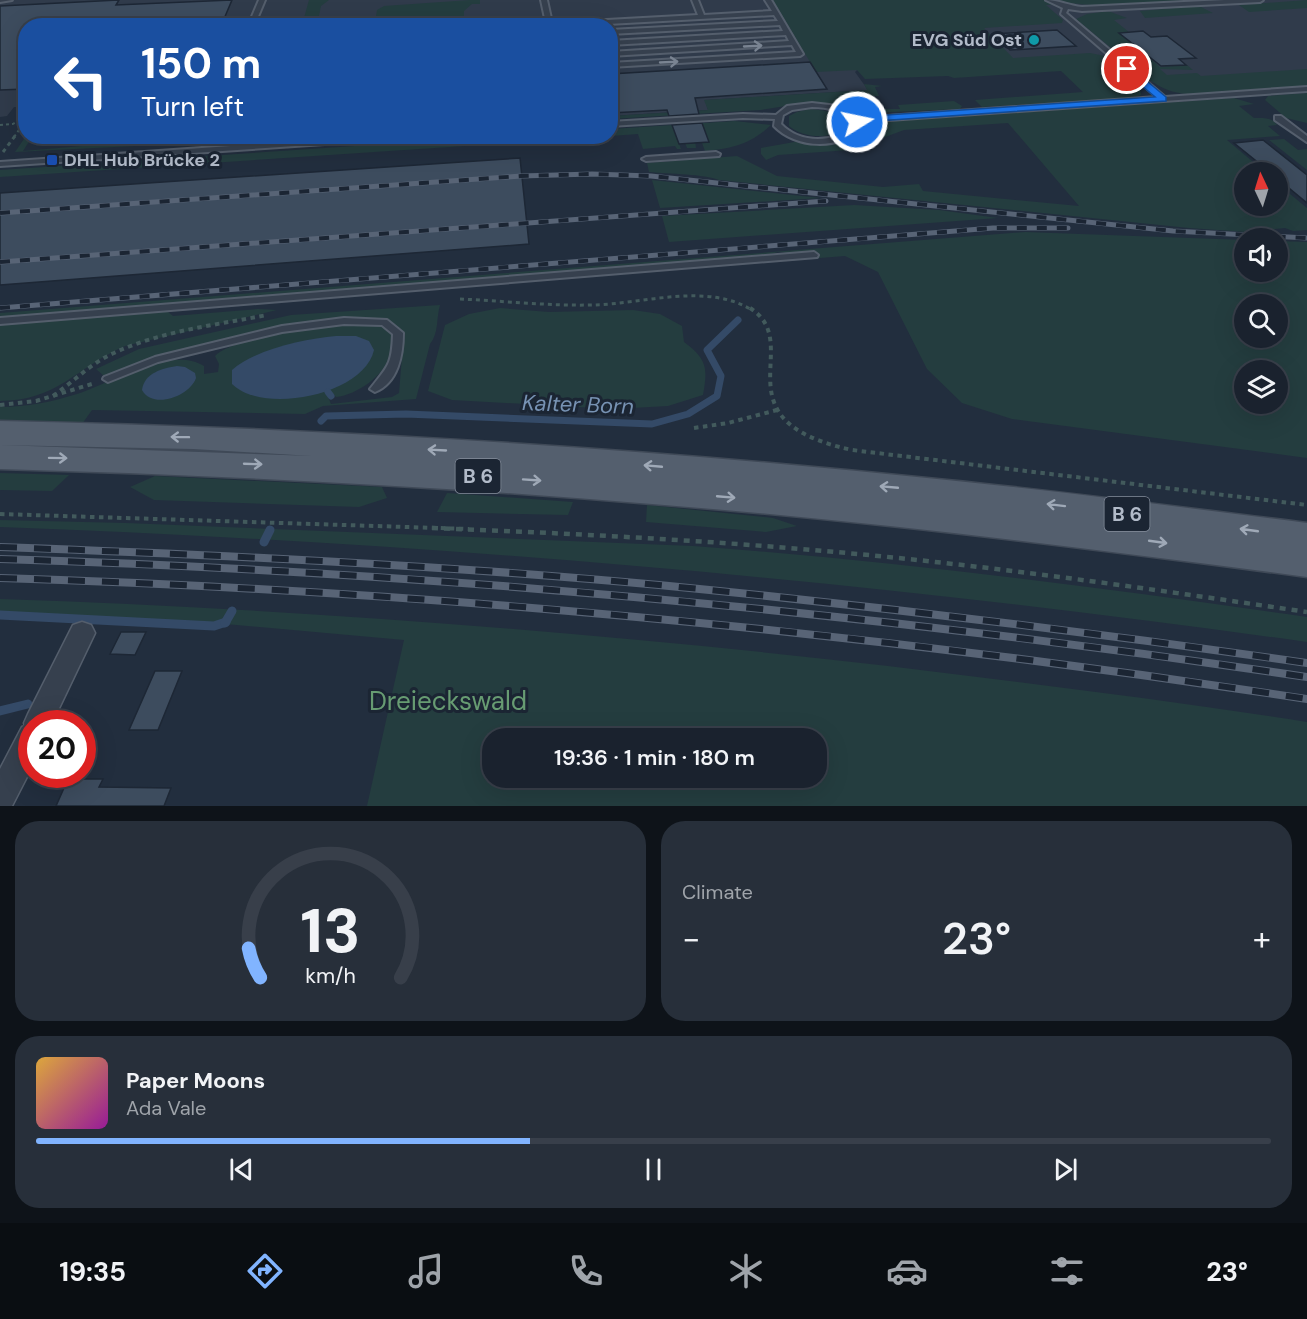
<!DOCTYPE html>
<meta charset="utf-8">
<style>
body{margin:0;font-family:"DM Sans",sans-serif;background:#272f3a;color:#f1f3f6;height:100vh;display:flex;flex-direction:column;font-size:22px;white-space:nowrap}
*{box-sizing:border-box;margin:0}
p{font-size:20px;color:#9fa4aa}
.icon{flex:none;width:33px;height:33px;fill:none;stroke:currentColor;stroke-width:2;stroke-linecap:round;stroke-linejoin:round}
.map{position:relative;height:806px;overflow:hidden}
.drawer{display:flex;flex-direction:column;gap:15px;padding:15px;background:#0e1319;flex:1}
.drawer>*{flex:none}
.banner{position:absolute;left:18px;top:18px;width:600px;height:126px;border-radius:24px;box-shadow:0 6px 24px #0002,0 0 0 2px #383f4a;background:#1a4fa0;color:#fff;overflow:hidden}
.needle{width:39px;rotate:356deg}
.buttons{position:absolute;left:1234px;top:162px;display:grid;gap:12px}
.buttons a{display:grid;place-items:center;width:54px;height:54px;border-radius:50%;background:#1a222e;box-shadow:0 6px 24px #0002,0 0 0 2px #383f4a;font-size:30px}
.speed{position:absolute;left:18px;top:710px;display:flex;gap:12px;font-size:30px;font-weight:700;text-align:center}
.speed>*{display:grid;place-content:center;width:78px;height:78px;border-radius:50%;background:#1a222e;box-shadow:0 6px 24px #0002,0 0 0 2px #383f4a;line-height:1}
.speed .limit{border:9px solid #d22;background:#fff;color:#111}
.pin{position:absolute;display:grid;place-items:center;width:51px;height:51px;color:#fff;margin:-26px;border:3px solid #fff;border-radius:50%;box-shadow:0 2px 6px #0007}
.me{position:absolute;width:66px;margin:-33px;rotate:80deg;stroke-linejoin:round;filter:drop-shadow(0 0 4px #0008)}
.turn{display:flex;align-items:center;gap:21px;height:126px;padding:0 24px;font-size:27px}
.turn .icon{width:78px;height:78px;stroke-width:2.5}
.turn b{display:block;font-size:42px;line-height:51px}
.big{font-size:45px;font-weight:600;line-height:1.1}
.drawer .tile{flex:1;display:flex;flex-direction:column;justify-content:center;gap:9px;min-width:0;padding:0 21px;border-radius:24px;background:#272f3a}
.drawer .dial{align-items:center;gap:0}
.dial svg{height:156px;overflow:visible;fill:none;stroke:#383f4a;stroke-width:7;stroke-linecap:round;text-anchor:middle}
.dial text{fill:#f1f3f6;stroke:none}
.song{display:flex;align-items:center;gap:18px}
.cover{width:72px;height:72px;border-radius:9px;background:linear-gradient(135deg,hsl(40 70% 55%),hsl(300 70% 35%))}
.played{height:6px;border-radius:3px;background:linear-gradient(90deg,#81b4ff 40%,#383f4a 40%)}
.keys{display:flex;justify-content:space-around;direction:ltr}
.heat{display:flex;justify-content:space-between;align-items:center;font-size:33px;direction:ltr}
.drawer .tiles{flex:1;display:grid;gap:15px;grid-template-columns:1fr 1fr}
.tile:last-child{grid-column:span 2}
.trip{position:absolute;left:482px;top:728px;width:345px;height:60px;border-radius:24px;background:#1a222e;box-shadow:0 6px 24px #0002,0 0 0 2px #383f4a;font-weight:600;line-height:60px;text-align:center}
.menu{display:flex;height:96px;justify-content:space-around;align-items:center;background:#0a0e12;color:#9fa4aa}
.menu .icon{width:42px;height:42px}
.menu .current{color:#81b4ff}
.menu b{font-size:27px;color:#f1f3f6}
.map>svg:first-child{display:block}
.airport{fill:#303b4b}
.green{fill:#243d3f;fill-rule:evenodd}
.water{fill:#344a67}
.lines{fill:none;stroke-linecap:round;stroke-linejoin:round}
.stream-far1{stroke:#344a67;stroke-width:7}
.stream{stroke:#344a67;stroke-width:9}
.building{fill:#3d4c5e;stroke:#1d2735;stroke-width:1.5}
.service-casing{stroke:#545e6c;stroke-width:4}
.minor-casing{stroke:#545e6c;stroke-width:3}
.primary-casing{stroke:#3f4957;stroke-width:3}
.path-far3{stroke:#425a5c;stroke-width:2;stroke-dasharray:3 3;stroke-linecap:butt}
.path-far2{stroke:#425a5c;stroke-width:3;stroke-dasharray:4 4;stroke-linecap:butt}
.path-far1{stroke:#425a5c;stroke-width:4;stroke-dasharray:4.5 4.5;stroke-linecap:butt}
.path{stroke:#425a5c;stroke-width:4.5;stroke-dasharray:6 6;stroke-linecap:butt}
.service{fill:#36404e;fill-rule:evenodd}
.minor{fill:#36404e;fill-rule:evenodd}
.primary{fill:#545f6e;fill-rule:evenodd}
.rail-far1-casing{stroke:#586476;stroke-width:5}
.rail-casing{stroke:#586476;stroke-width:8}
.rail-far1{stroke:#1b2533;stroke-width:4;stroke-dasharray:10;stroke-linecap:butt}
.rail{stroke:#1b2533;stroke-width:6;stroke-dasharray:17;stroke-linecap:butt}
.oneway{stroke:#7a8492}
.oneway2{stroke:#9fa9b7}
.route{fill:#1a73e8;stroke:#114b97;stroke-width:1.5}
.culture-dot{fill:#0f9aa8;stroke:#1b2533;stroke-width:2}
.transit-dot{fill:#1a4fb4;stroke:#1b2533;stroke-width:2}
.labels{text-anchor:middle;stroke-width:6;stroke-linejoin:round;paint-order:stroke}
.far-poi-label{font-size:18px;font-weight:bold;fill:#b2bbc9;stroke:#1b2533;text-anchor:end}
.shield{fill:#1b2533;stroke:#858e9c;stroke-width:1.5}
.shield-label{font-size:20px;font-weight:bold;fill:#b2bbc9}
.water-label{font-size:22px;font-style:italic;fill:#7792b3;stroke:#1b2533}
.near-park-label{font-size:26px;fill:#679c72;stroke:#1b2533}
</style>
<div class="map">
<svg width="1307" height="806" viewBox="0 0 1307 806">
<rect width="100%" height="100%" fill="#222e3e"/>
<polygon class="airport" points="0,0 1307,0 1307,72 1131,84 1096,57 857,70 855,72 868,90 705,100 708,110 611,116 610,26 26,26 25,107 14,107 7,116 0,117"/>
<g class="green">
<polygon points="309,0 329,0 321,6 317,25 302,25"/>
<polygon points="470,0 480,0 480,4 472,4 464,11 464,23 368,25 375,22 377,10 384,6"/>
<polygon points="773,0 1209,0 1102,6 1069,3 1046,5 1063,20 1062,23 984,28 1013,58 1090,53 1105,56 1140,87 1141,95 1132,98 982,107 975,100 1083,92 1061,71 954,78 948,76 865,79 857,70 816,72"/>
<polygon points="1307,0 1307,8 1249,12 1239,5"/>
<polygon points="1199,6 1213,13 1145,18 1140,11"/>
<polygon points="1108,11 1127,18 1114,20 1129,32 1119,33 1145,54 1121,56 1076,19 1087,14"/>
<path d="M1147 56 1160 67 1187 65 1193 70 1160 69 1167 75 1197 73 1201 76 1307 69V86L1187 94C1159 92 1143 75 1123 57Z"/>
<polygon points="864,84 882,86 875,87 879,96 863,96 868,109 900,109 898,105 954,101 962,106 960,109 868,113 835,105 811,102 761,110 611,119 611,116 708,110 704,100 867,90"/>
<polygon points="1307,93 1307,123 1286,118 1265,100 1268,96"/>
<path d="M1234 98 1254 104 1239 106 1254 118C1263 118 1272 117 1277 125L1268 126 1280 136 1227 140 1265 172H1245V206H1278V184L1307 208V230L1293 231 1285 228 1246 232 1189 228 719 180C704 174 670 174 649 172L647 163 737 156 777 176 883 187 919 184 923 191 1079 206 1008 123 904 130 850 150 778 155 766 160 761 154V148L800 141 837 142 855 136 868 126 896 121Z"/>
<path d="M810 109C822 110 834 111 844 120V128C830 140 803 138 789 126V116L797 112Z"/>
<path d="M735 121 771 125C751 144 732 149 705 151L702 143 709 142 708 139 695 140 696 148H687L684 140 678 141 681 149H677L675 146 643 149 638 134 611 136V129Z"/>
<path d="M26 136 32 137 23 151 152 140 175 144 309 137C211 143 113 147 15 152Z"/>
<polygon points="503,136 599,137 0,177 0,170"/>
<polygon points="1284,139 1298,150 1307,149 1307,170 1269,140"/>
<polygon points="652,180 821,198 660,208"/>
<polygon points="854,205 939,210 998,218 669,242 662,216"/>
<path d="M1025 232 1245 240V272H1278V241L1307 242V458L1012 419 962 403 927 369 878 272 845 256 167 311 173 316 258 309 277 310 125 346C77 367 57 401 0 401V323L798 254 778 252 761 257 0 319V313ZM1245 304H1278V338H1245ZM1245 370H1278V404H1245Z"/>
<path d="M440 305C436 319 439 333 430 344L416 399 323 406 305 414 92 410 82 424 0 422V407C27 407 51 402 77 394 112 383 170 345 204 366V374L218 372 219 364 215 356C231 337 358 316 381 326 385 328 389 332 392 335 392 341 392 348 391 354 385 375 357 395 336 397L334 395 328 397 331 404 392 397 399 393 404 332 386 319H344L281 326 153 357 104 376 96 369 139 349 291 315Z"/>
<path d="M500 308 549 312 633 310 660 314 682 326 684 342C707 359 708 368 703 395L668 406 614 409 452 400 428 391 445 325 469 314Z"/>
<polygon points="0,473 69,475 52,491 0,490"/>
<polygon points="155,476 382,487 387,498 359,507 154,500 130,487"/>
<polygon points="447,493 573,502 568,515 437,512"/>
<polygon points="647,505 773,518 797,526 766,532 646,522"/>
<path d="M0 520 126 523 693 546C899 561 1103 588 1307 617V642C873 581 438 543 0 527Z"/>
<path d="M0 599C297 609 593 632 888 666 1028 683 1168 700 1307 722V806H367L404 640 214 623 0 616ZM492 738H816V777H492Z"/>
</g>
<g class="water">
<path d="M336 336H356L369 341 374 350C364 395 263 415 232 384V370C256 349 304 339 336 336Z"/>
<path d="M177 366 185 367 195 373 196 378C190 396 153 410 142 390 144 373 163 368 177 366Z"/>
</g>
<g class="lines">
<g class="stream-far1">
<polyline points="328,392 331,396"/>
<polyline points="321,421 326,416 406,414 652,424 688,414 717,396 721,376 707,350 738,320"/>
</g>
<g class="stream">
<polyline points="264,542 270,530"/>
<polyline points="0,615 214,626 226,622"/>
<polyline points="225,623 232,611"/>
<polyline points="0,711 28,704"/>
</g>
</g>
<g class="building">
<polygon points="119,0 116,5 232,0 221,26 26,26 26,89 0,90 0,6"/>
<polygon points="1057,30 1076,46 1010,50 993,34"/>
<polygon points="1143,31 1151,37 1167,36 1196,58 1179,59 1186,65 1161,66 1119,33"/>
<polygon points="810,62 827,89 695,98 699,114 669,116 667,110 610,113 610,74"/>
<polygon points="702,123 709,142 679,144 672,125"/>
<polygon points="1263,140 1307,175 1307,203 1278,179 1278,172 1270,172 1234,143"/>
<polygon points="520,158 529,244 0,285 0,193"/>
<polygon points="121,632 146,632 135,655 110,654"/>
<polygon points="155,671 182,671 158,730 129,730"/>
<polygon points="68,779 103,779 99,787 171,788 164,806 56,806"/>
</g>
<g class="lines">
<g class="service-casing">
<g id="service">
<polygon points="0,0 12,0 0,2"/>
<polygon points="259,0 265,0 254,26 248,26"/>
<polygon points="541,0 547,0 552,23 698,15 692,0 698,0 704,15 772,11 765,0 771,0 803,54 800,56 610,67 610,63 796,52 792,45 610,56 610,52 789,41 786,35 610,45 610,41 783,31 780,25 610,34 610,30 778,21 774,15 571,26 523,26 546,23"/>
<path d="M1046 0C1058 0 1070 6 1082 7L1225 0H1263L1260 2 1082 11 1068 9 1066 13 1165 97 1307 87V91L860 122V128C838 151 795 148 774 126L775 119 743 118 610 126V122L743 114 776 115 787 106 812 103 838 106 849 111 858 118 1157 97 1061 14 1063 8ZM812 107C828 107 841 110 852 121V127C832 144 799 143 781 124L783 115 792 110Z"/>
<polygon points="1275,116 1281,116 1307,136 1307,142 1275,120"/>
<polygon points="374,136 417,136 414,138 0,166 0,162"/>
<polygon points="716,152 720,154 719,156 646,161 642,159 646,157"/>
<polygon points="814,252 818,255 817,257 0,324 0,318"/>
<path d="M344 318 387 320 403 333C403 355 398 383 375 392L370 389C388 366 392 365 393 334L382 325 344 324 282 332 158 362 108 382 103 379 104 377 155 357 282 326Z"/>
</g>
</g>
<g class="minor-casing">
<polygon id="minor" points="82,622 91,625 95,633 52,723 32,723 32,767 12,806 0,806 0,769 22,727 25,726 24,723 28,714 73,625"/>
</g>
<g class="primary-casing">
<path id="primary" d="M0 421C316 428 632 447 947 480 1067 492 1187 508 1307 523V577C1089 548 871 521 652 504 435 486 218 475 0 469V445L312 456 193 449 0 445Z"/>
</g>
<g class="path-far3">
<polyline points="0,125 13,124 26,116"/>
<polyline points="14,137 26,120"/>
</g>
<g class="path-far2">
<polyline points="3,152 15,136"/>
<path d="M460 299C504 301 549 306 593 305 644 304 706 282 752 310"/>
</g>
<g class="path-far1">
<path d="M750 308C807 344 713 420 852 450L1307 505"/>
<path d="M53 396C73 382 91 363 114 353 161 331 216 325 267 315"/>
<polyline points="0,405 36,401 95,383"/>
<polyline points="694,428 728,423 777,410"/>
<polyline points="0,514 469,529"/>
</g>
<path class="path" d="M432 528C588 534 743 542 898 558 1035 572 1171 592 1307 612"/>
<use href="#service" class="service"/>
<use href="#minor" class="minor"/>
<use href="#primary" class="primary"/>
<g class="rail-far1-casing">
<g id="rail-far1">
<polyline points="0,213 521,176 592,174 651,176 1173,231 1307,238"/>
<polyline points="0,262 826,201"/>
<polyline points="0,308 993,228 1068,228"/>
</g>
</g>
<g class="rail-casing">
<g id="rail">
<path d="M0 547C220 555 440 565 659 585 875 606 1091 632 1307 663"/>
<path d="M0 559C437 572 874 613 1307 677"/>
<path d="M0 578C437 591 874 633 1307 699"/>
</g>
</g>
<use href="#rail-far1" class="rail-far1"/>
<use href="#rail" class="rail"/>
</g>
<defs><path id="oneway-shaft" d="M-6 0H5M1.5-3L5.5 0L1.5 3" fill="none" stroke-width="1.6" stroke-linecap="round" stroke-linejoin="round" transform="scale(1.5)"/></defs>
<g class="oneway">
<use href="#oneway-shaft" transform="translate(753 46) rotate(-3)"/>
<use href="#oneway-shaft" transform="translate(669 62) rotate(-3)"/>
</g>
<g class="oneway2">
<use href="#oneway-shaft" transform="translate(180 437) rotate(-179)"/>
<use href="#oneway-shaft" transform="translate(437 450) rotate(-177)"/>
<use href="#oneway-shaft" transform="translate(58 458) rotate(1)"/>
<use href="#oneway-shaft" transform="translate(253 464) rotate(2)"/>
<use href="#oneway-shaft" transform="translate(653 466) rotate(-175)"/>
<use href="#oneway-shaft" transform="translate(532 480) rotate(4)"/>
<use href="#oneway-shaft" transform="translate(889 487) rotate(-175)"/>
<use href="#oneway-shaft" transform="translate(726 497) rotate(5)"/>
<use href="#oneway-shaft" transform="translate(1056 505) rotate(-173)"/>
<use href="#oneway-shaft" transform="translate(1249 530) rotate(-172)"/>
<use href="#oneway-shaft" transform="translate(1158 542) rotate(8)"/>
</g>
<polygon class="route" points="1124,67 1130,67 1166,97 1166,101 862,122 857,125 851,120 856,117 1155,97 1124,71"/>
<circle class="culture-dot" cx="1034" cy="40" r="6"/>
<rect class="transit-dot" x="46" y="154" width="12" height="12" rx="3"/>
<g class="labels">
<g class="far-poi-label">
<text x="1022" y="46">EVG Süd Ost</text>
<text x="64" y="166" text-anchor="start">DHL Hub Brücke 2</text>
</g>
<g class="shield">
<rect x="455.5" y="459" width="45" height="34" rx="4.5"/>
<rect x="1104.5" y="497" width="45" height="34" rx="4.5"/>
</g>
<g class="shield-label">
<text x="478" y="483">B 6</text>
<text x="1127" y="521">B 6</text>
</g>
<g class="water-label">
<text transform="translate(578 404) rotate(2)" y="8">Kalter Born</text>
</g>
<g class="near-park-label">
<text x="448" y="710">Dreieckswald</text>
</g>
</g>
</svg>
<div class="buttons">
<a><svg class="needle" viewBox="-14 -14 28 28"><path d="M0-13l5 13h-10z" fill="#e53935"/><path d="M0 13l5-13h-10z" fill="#9fa4aa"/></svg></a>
<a><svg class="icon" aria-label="sound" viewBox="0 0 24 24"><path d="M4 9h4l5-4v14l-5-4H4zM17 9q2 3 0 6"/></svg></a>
<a><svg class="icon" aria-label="search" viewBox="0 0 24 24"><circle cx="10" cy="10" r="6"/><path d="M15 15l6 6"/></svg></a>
<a><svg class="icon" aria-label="layers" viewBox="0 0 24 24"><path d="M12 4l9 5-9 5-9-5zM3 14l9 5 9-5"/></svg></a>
</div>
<div class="speed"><div class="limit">20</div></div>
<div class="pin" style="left:1127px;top:69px;background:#d93025"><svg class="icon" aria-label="arrive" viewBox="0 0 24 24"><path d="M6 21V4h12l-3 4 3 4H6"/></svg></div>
<svg class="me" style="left:857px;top:122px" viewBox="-20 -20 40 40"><circle r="17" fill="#1a73e8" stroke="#fff" stroke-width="3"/><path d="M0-11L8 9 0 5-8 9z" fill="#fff"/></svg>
<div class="trip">19:36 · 1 min · 180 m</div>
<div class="banner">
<div class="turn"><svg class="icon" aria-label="left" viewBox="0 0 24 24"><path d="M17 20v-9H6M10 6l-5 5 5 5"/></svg><div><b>150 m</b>Turn left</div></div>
</div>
</div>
<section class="drawer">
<div class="tiles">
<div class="tile dial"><svg viewBox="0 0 100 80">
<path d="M14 69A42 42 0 1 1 86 69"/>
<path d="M14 69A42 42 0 0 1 8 54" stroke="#81b4ff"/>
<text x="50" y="56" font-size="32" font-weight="700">13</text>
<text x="50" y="72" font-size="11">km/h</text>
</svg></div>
<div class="tile"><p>Climate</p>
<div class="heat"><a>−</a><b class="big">23°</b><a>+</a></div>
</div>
<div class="tile">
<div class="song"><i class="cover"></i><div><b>Paper Moons</b><p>Ada Vale</p></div></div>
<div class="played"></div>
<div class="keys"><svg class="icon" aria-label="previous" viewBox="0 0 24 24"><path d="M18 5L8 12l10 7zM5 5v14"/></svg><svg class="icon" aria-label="pause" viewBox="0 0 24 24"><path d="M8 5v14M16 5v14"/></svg><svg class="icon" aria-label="next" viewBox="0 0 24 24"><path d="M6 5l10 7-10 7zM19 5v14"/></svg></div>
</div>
</div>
</section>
<nav class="menu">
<b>19:35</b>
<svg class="icon current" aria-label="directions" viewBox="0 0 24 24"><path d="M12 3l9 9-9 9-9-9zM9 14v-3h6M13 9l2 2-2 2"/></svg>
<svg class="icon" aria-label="music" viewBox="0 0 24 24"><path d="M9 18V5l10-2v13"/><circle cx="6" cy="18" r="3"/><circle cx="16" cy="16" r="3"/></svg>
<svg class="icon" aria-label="phone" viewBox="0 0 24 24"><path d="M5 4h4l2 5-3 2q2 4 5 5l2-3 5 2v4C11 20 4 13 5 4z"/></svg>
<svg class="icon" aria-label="climate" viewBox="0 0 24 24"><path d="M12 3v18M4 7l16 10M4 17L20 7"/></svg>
<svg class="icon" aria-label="car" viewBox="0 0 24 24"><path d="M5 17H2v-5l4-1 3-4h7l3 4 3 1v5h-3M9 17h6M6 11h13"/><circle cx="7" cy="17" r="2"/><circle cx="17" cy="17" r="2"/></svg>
<svg class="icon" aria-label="filters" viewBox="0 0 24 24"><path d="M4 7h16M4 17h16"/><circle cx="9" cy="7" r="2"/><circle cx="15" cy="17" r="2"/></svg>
<b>23°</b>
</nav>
